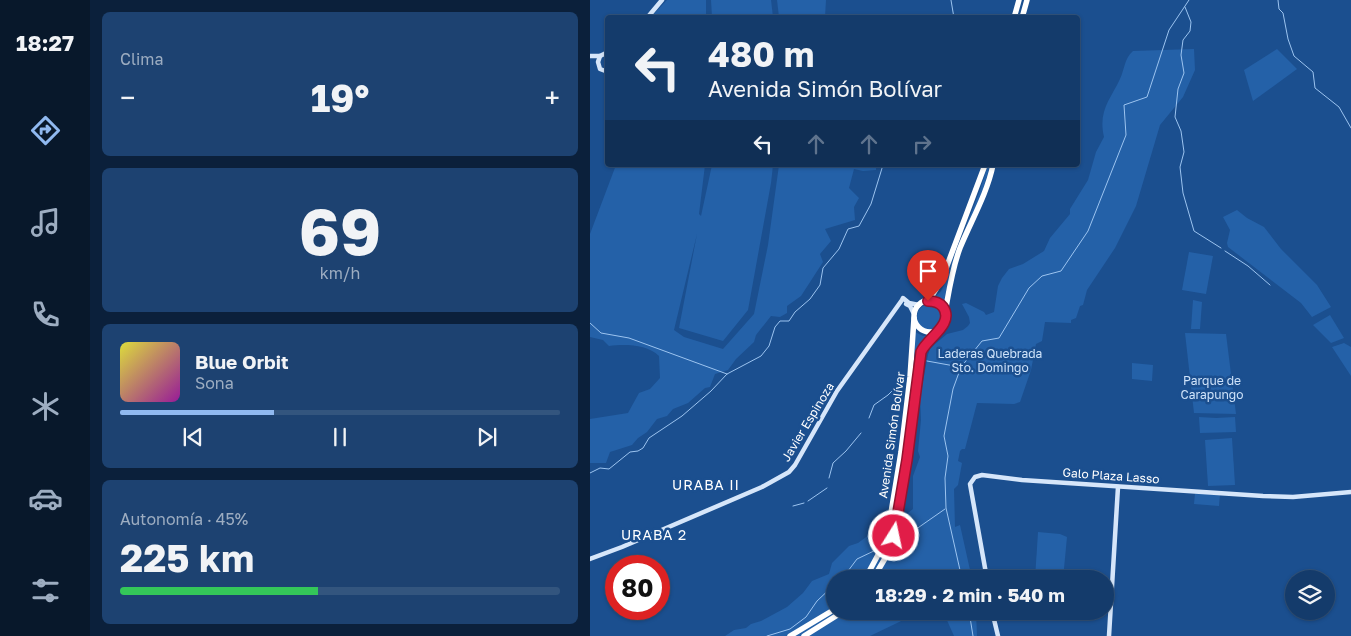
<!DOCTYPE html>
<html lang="es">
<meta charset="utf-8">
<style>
body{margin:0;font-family:"Golos Text",sans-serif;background:#1d4271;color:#f1f3f6;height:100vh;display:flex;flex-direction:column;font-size:19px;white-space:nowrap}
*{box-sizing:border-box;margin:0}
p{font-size:16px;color:#9dadc1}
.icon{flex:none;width:28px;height:28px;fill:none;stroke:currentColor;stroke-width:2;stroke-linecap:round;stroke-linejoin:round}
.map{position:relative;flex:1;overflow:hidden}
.details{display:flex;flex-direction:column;gap:12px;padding:12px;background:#0b203b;width:500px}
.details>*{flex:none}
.guide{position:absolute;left:15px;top:15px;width:475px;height:152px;border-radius:5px;box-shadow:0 1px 4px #0004,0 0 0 1px #33557e;background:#143b6b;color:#f1f3f6;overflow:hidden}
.fabs{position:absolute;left:695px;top:570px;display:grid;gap:10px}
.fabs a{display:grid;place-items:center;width:50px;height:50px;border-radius:50%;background:#143b6b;box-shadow:0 1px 4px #0004,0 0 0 1px #33557e;font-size:25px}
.speed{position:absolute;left:15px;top:555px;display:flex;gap:10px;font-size:25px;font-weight:700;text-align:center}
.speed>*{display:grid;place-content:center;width:65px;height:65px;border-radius:50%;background:#143b6b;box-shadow:0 1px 4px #0004,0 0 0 1px #33557e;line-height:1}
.speed .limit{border:8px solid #d22;background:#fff;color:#111}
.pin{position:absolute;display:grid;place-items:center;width:42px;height:42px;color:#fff;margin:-51px -21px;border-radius:50% 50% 50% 0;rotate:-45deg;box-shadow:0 0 5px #0007}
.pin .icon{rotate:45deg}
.me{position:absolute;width:55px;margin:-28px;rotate:10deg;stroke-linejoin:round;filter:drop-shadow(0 0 4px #0008)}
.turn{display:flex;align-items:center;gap:18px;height:105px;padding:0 20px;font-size:22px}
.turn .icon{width:65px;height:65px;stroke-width:2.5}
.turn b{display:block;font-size:35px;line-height:42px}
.lanes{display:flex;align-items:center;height:48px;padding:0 20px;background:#0003;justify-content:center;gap:25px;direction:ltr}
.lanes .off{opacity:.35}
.big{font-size:38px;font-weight:700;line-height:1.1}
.details .card{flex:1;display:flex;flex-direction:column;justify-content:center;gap:8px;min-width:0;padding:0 18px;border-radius:8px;background:#1d4271}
.details .dial{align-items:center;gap:0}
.dial b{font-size:65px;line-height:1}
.song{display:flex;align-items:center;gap:15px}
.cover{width:60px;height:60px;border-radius:8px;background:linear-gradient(135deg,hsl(60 70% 55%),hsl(300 70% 35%))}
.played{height:5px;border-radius:2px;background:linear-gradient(90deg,#90b9f0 35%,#33557e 35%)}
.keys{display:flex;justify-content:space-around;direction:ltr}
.heat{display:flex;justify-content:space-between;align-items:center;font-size:28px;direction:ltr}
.charge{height:8px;border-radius:4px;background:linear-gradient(90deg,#34c759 45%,#33557e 0)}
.trip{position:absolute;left:236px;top:570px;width:288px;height:50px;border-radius:25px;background:#143b6b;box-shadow:0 1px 4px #0004,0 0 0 1px #33557e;font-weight:700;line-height:50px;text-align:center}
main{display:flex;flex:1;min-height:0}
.dock{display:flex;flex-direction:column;width:90px;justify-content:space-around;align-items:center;background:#08182b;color:#9dadc1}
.dock .icon{width:35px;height:35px}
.dock .on{color:#90b9f0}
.dock b{font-size:22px;color:#f1f3f6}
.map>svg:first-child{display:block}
.green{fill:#2461a8}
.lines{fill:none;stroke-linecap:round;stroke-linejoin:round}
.stream{stroke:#9cc4f0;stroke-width:1}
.secondary{stroke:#d6e6fa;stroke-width:4.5}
.highway{stroke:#fff;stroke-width:5.5}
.route-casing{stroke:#92132f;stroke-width:12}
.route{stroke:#e11d48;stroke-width:9}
.labels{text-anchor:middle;stroke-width:5;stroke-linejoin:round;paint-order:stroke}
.park-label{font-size:12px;fill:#cfe3fa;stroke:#1b4f8f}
.street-label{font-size:12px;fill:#fff;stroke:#1b4f8f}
.neighbourhood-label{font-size:14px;letter-spacing:1px;fill:#fff;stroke:#1b4f8f}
</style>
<main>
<nav class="dock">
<b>18:27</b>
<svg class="icon on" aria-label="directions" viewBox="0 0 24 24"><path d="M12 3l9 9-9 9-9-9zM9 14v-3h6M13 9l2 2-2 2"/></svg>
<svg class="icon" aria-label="music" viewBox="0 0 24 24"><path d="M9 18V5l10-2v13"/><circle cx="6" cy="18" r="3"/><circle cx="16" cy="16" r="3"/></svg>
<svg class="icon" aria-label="phone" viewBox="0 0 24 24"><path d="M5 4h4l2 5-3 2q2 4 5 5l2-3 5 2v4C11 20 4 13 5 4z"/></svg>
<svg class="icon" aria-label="climate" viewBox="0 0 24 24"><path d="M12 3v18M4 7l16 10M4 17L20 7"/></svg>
<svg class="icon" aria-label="car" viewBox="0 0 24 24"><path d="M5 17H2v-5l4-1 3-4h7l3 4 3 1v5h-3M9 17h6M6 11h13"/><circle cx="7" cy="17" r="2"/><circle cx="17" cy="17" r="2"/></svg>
<svg class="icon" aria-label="filters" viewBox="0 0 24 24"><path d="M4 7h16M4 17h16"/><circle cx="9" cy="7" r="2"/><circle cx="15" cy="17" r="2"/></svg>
</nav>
<section class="details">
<div class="card"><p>Clima</p>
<div class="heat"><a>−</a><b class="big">19°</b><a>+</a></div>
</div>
<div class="card dial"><b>69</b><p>km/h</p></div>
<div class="card">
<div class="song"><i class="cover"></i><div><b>Blue Orbit</b><p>Sona</p></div></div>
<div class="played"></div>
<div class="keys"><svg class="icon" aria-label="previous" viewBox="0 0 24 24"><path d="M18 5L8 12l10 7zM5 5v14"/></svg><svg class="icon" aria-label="pause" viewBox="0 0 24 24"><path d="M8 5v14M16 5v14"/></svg><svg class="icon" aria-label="next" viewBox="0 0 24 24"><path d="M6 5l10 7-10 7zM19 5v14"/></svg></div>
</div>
<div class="card"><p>Autonomía · 45%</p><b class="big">225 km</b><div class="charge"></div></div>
</section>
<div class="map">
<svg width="761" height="636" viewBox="0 0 761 636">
<rect width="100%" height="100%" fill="#1b4f8f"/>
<g class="green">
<polygon points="77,0 116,0 116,17 61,17"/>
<polygon points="121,0 181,0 183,17 122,17"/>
<polygon points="187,0 236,0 235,17 189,17"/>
<path d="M604 49 605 70 593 97 570 125 546 206 525 248 497 290 493 305 490 306 486 318 481 320V323L455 322 452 341 446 344 441 370 430 402 424 404 387 403 375 449H372L370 451 368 461 372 463 368 485 364 489 365 527 370 525 382 579H245V611H332L280 636H135L144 630 156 628 161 624 171 621 197 607 213 593 222 581 239 574 242 563 259 546 268 543 283 532 302 525 317 434 320 394 325 365V332L333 336H339L328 348 320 403 316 454 304 524 323 509V476L330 457 328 451 331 420 330 397 338 355 340 349 345 344 357 334 373 330 378 326 380 323 379 317 372 304 376 303 394 312 396 315 404 312 408 286 412 278 419 269 433 264 454 251 460 238 480 214V209L498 180 506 152 514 137C508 111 520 100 530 79 535 68 534 59 543 51Z"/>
<polygon points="687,49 707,69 663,101 654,70"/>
<path d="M26 165H115L109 214 111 216 122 165H183L181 183 158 310 133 341 89 328 107 234 84 330 94 337 133 349 164 314 178 245 189 165H286V170L273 171 264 169 259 188 269 198 264 207 265 220 235 229 241 241 230 254 233 262 211 296 197 306V313L190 317 181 316 166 335 164 342 146 359 138 370 125 374 120 387 115 388 98 403 83 409 77 416 67 419 57 432 48 438 42 445 20 452 16 463H0V419L38 413 49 393 60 389 70 378 69 356C57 344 34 344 19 346L13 340 0 337V234Z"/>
<path d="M398 165H400C389 213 359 254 354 305L343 299 351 291 355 283 361 264 389 193Z"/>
<polygon points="647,210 657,218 674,227 691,249 727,285 741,307 722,317 711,303 638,247 637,243 640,230 633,217"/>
<polygon points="599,252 623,256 616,294 592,290"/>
<polygon points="603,300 612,302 610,329 601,329"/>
<circle cx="340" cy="317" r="13"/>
<polygon points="740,315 754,338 741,343 723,325"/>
<polygon points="595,333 636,334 646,414 604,413"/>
<polygon points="754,343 761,347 761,376 742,347"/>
<polygon points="542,363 563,365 562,381 542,379"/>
<polygon points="609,417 626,418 645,417 646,432 610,433"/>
<polygon points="642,438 645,485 618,486 615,440"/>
<polygon points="605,493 630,494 629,506 604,504"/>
<polygon points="448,532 470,534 477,537 473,579 445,579"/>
<polygon points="356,611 386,611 387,636 364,636 356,618"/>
</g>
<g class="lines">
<g class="stream">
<polyline points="361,0 364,18"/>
<polyline points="688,0 689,9 693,13 698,39 704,56 723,72 725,88 749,107 761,128"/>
<polyline points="595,7 601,22 600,31 593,40 591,55 594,73 588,89 585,117 591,131 594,152 590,167 593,193 604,231 631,248"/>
<polyline points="635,251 658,266 680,285"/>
<polyline points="0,323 11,333 39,338 137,374"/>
<polyline points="337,361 370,367"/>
<polyline points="279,418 284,405 298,395 316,377"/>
<polyline points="0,473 10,468 19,469 40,452 48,451 53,448 59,438 92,416 121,391 137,374 171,356 179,346 185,327 190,321 199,321 205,312 220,299 230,285 233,268 249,249 258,229 269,226 281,204 293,165"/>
<polyline points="239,478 243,463 256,451 271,433"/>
<polyline points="218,501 237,488"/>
<polyline points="203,506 214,503"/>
<polyline points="310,538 322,532 355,509"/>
<polyline points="252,579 267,559 288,549"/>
<polyline points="372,579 356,508 355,478 358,456 354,436 363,389 371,367 392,341 409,338 439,288 452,276 471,271 498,231 536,135 534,105 557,97 579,30 599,0"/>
<polyline points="379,611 383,636"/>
<polyline points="177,636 200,629 216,617 227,601 245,584"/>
</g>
<g class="secondary">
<polyline points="57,18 72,0"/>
<polyline points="18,52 10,56 8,62 10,69 18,72"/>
<polyline points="0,56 10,56"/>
<polyline points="316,304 320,306 324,314"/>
<polyline points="0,559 32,547 172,487 199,472 205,465 247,391 312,300 313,298 319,303 329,305"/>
<polyline points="397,579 380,484 385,477 392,475 432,480 673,496 703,497 761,492"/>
<polyline points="402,611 408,636"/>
<polyline points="519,636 528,487"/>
</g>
<g class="highway">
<polyline points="424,18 429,0"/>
<polyline points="432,18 437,0"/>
<circle cx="340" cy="316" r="16"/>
<polyline points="334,302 343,294 352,279 395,165"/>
<path d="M355 313C359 291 362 269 370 248 381 221 397 194 403 165"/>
<polyline points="275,579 295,542 299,525 311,452 320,377 324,318"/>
<polyline points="283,579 297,555 304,536 319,444 331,352 335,343 349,329"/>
<polyline points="200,636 245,609"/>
<polyline points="214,636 254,611"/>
</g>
</g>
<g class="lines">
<g class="route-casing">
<path id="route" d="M304 536 317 460 331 352C337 338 365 324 353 307 349 302 344 301 338 301"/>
</g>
<use href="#route" class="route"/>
</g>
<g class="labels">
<g class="park-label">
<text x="400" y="358">Laderas Quebrada<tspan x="400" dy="14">Sto. Domingo</tspan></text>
<text x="622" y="385">Parque de<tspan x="622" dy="14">Carapungo</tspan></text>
</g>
<g class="street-label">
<text transform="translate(218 422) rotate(-59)" y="4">Javier Espinoza</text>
<text transform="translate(302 435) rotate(-82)" y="4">Avenida Simón Bolívar</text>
<text transform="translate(521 476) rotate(4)" y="4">Galo Plaza Lasso</text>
</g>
<g class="neighbourhood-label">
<text x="116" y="490">URABA II</text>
<text x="64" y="540">URABA 2</text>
</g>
</g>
</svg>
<div class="fabs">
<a><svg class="icon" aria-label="layers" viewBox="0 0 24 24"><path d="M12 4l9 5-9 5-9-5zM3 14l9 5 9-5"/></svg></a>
</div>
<div class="speed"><div class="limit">80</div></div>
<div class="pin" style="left:338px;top:301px;background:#d93025"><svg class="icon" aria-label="arrive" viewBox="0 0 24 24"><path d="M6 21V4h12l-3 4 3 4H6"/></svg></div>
<svg class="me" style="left:304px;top:536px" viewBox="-20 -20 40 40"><circle r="17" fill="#e11d48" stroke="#fff" stroke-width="3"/><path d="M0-11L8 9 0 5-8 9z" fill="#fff"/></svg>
<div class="trip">18:29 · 2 min · 540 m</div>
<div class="guide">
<div class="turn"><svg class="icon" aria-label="left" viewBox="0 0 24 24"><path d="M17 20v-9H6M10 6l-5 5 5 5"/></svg><div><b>480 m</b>Avenida Simón Bolívar</div></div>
<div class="lanes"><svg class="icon" aria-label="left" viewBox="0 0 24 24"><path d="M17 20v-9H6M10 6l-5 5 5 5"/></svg><svg class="icon off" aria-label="ahead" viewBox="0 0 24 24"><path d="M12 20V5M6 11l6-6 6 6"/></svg><svg class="icon off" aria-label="ahead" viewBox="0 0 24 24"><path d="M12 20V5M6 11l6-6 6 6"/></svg><svg class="icon off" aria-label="right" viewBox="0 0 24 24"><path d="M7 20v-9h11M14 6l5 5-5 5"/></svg></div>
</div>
</div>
</main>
